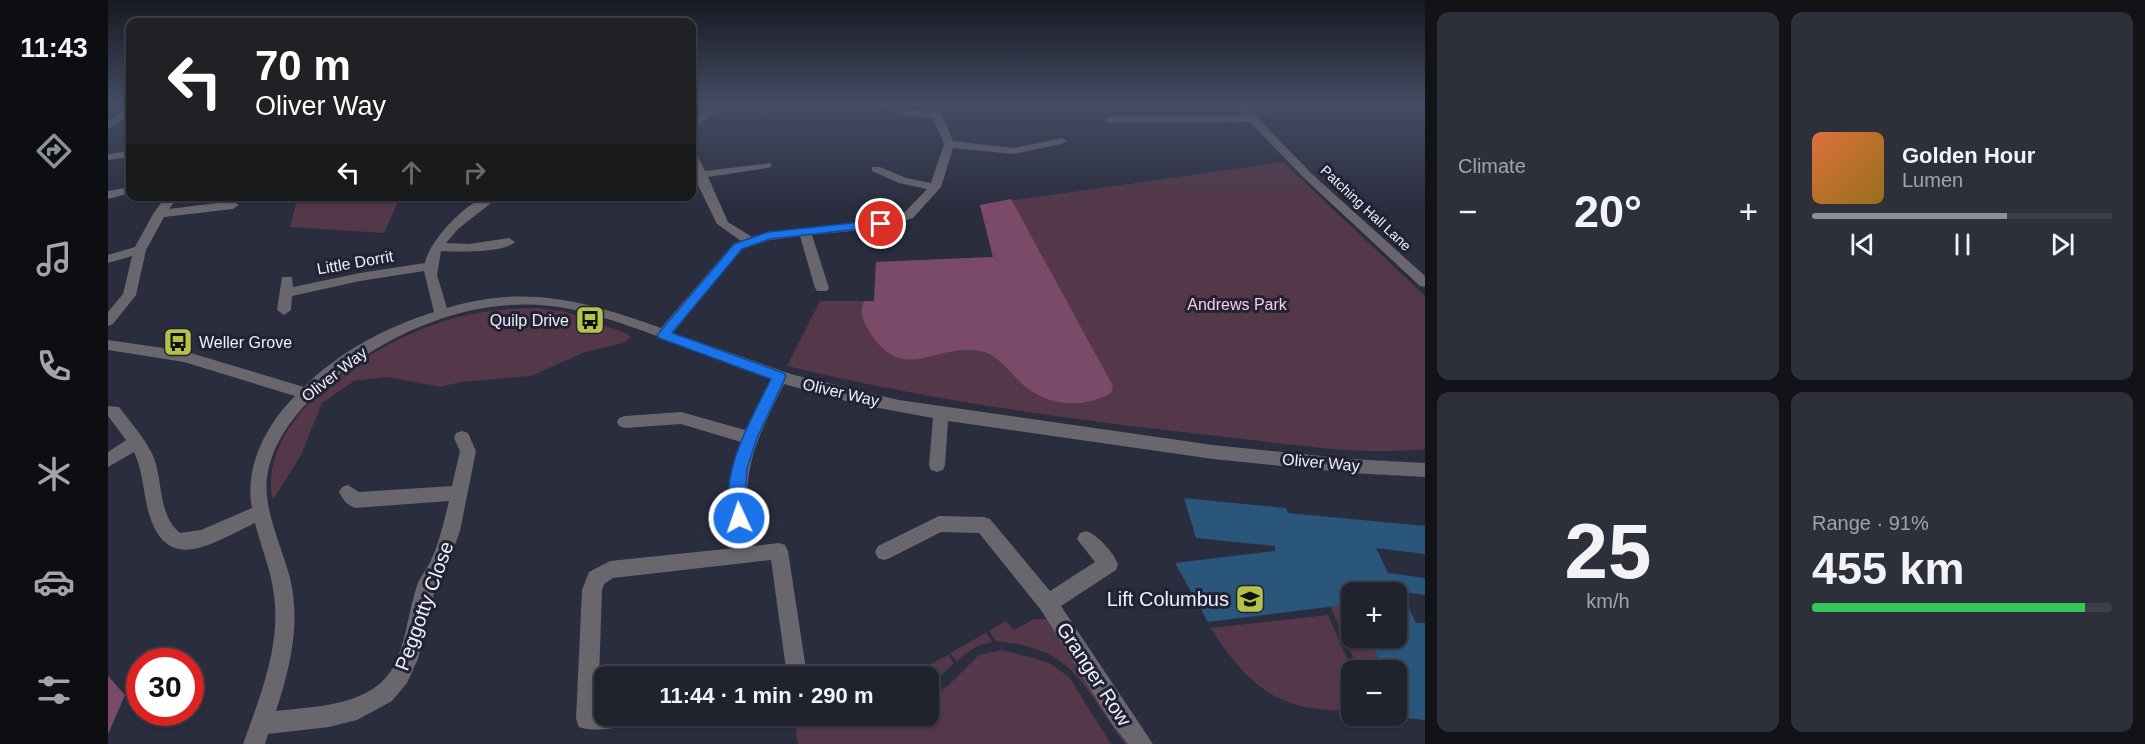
<!DOCTYPE html>
<meta charset="utf-8">
<style>
body{margin:0;font-family:Arial,sans-serif;background:#2d2f3a;color:#f1f3f6;height:100vh;display:flex;flex-direction:column;font-size:22px;white-space:nowrap}
*{box-sizing:border-box;margin:0}
p{font-size:20px;color:#a2a4aa}
.icon{flex:none;width:33px;height:33px;fill:none;stroke:currentColor;stroke-width:2;stroke-linecap:round;stroke-linejoin:round}
.map{position:relative;flex:1;overflow:hidden}
.sheet{display:flex;flex-direction:column;gap:12px;padding:12px;background:#121319;width:720px}
.sheet>*{flex:none}
.banner{position:absolute;left:18px;top:18px;width:570px;height:183px;border-radius:12px;box-shadow:0 2px 4px #0004,0 0 0 2px #3d3f4a;background:#202124;color:#fff;overflow:hidden}
.buttons{position:absolute;left:1233px;top:582px;display:grid;gap:12px}
.buttons a{display:grid;place-items:center;width:66px;height:66px;border-radius:12px;background:#20222e;box-shadow:0 2px 4px #0004,0 0 0 2px #3d3f4a;font-size:30px}
.speed{position:absolute;left:18px;top:648px;display:flex;gap:12px;font-size:30px;font-weight:700;text-align:center}
.speed>*{display:grid;place-content:center;width:78px;height:78px;border-radius:50%;background:#20222e;box-shadow:0 2px 4px #0004,0 0 0 2px #3d3f4a;line-height:1}
.speed .limit{border:9px solid #d22;background:#fff;color:#111}
.pin{position:absolute;display:grid;place-items:center;width:51px;height:51px;color:#fff;margin:-26px;border:3px solid #fff;border-radius:50%;box-shadow:0 2px 6px #0007}
.me{position:absolute;width:66px;margin:-33px;rotate:357deg;stroke-linejoin:round;filter:drop-shadow(0 0 4px #0008)}
.turn{display:flex;align-items:center;gap:21px;height:126px;padding:0 30px;font-size:27px}
.turn .icon{width:78px;height:78px;stroke-width:2.5}
.turn b{display:block;font-size:42px;line-height:51px}
.lanes{display:flex;align-items:center;height:57px;padding:0 30px;background:#0003;justify-content:center;gap:30px;direction:ltr}
.lanes .off{opacity:.35}
.big{font-size:45px;font-weight:700;line-height:1.1}
.sheet .widget{flex:1;display:flex;flex-direction:column;justify-content:center;gap:9px;min-width:0;padding:0 21px;border-radius:12px;background:#2d2f3a}
.sheet .dial{align-items:center;gap:0}
.dial b{font-size:78px;line-height:1}
.song{display:flex;align-items:center;gap:18px}
.cover{width:72px;height:72px;border-radius:9px;background:linear-gradient(135deg,hsl(20 70% 55%),hsl(40 70% 35%))}
.played{height:6px;border-radius:3px;background:linear-gradient(90deg,#8c9099 65%,#3d3f4a 65%)}
.keys{display:flex;justify-content:space-around;direction:ltr}
.heat{display:flex;justify-content:space-between;align-items:center;font-size:33px;direction:ltr}
.charge{height:9px;border-radius:4px;background:linear-gradient(90deg,#34c759 91%,#3d3f4a 0)}
.sheet .tiles{flex:1;display:grid;gap:12px;grid-template-columns:repeat(2,1fr)}
.trip{position:absolute;left:486px;top:666px;width:345px;height:60px;border-radius:12px;background:#20222e;box-shadow:0 2px 4px #0004,0 0 0 2px #3d3f4a;font-weight:700;line-height:60px;text-align:center}
main{display:flex;flex:1;min-height:0}
.dock{display:flex;flex-direction:column;width:108px;justify-content:space-around;align-items:center;background:#0d0e12;color:#a2a4aa}
.dock .icon{width:42px;height:42px}
.dock .current{color:#8c9099}
.dock b{font-size:27px;color:#f1f3f6}
.map>svg:first-child{display:block}
.green{fill:#543748}
.forest{fill:#7b4a68}
.building{fill:#2a567b}
.lines{fill:none;stroke-linecap:round;stroke-linejoin:round}
.minor{fill:#6a666e;fill-rule:evenodd}
.route{fill:#1a73e8;stroke:#114b97;stroke-width:1.5}
.labels{text-anchor:middle;stroke-width:6;stroke-linejoin:round;paint-order:stroke}
.far-street-label{font-size:14px;fill:#eef0fc;stroke:#212334}
.street-label{font-size:16px;fill:#eef0fc;stroke:#212334}
.park-label{font-size:16px;fill:#fbcae6;stroke:#212334}
.poi-label{font-size:16px;fill:#eef0fc;stroke:#212334;text-anchor:end}
.near-poi-label{font-size:20px;fill:#eef0fc;stroke:#212334;text-anchor:end}
.near-street-label{font-size:20px;fill:#eef0fc;stroke:#212334}
</style>
<main>
<nav class="dock">
<b>11:43</b>
<svg class="icon current" aria-label="directions" viewBox="0 0 24 24"><path d="M12 3l9 9-9 9-9-9zM9 14v-3h6M13 9l2 2-2 2"/></svg>
<svg class="icon" aria-label="music" viewBox="0 0 24 24"><path d="M9 18V5l10-2v13"/><circle cx="6" cy="18" r="3"/><circle cx="16" cy="16" r="3"/></svg>
<svg class="icon" aria-label="phone" viewBox="0 0 24 24"><path d="M5 4h4l2 5-3 2q2 4 5 5l2-3 5 2v4C11 20 4 13 5 4z"/></svg>
<svg class="icon" aria-label="climate" viewBox="0 0 24 24"><path d="M12 3v18M4 7l16 10M4 17L20 7"/></svg>
<svg class="icon" aria-label="car" viewBox="0 0 24 24"><path d="M5 17H2v-5l4-1 3-4h7l3 4 3 1v5h-3M9 17h6M6 11h13"/><circle cx="7" cy="17" r="2"/><circle cx="17" cy="17" r="2"/></svg>
<svg class="icon" aria-label="filters" viewBox="0 0 24 24"><path d="M4 7h16M4 17h16"/><circle cx="9" cy="7" r="2"/><circle cx="15" cy="17" r="2"/></svg>
</nav>
<div class="map">
<svg width="1317" height="744" viewBox="0 0 1317 744">
<rect width="100%" height="100%" fill="#2a2d3e"/>
<g class="green">
<path d="M1175 162 1317 296V449C1251 456 1183 444 1118 437 970 421 823 401 679 366L712 301H766L768 262 885 257 872 205Z"/>
<polygon points="190,197 190,196 292,197 276,233 182,227"/>
<path d="M428 308 459 312 520 334 523 338 515 343 477 352 423 376 353 382 332 387 279 377 246 381 214 403 193 455 166 498H164C150 410 278 335 350 317 375 311 402 308 428 308Z"/>
<polygon points="1243,604 1244,638 1261,638 1276,670 1251,670 1222,606"/>
<path d="M1220 615 1244 670 1243 711C1227 710 1208 710 1192 706 1150 695 1125 663 1103 628Z"/>
<path d="M926 619H938L947 625 1025 744H1017C974 687 969 649 888 641L881 631 898 621 906 630Z"/>
<path d="M878 633 885 642C869 644 861 651 849 661L842 653Z"/>
<polygon points="893,650 929,659 943,664 961,677 1003,744 690,744 687,725 718,724 733,716 820,716 821,696 840,686 871,655"/>
<polygon points="840,655 846,663 824,684 821,685 820,676 774,676 821,665"/>
</g>
<g class="forest">
<path d="M903 199 1005 386 1003 393C973 410 936 406 911 381 901 371 889 355 876 352 827 340 797 388 761 331 755 321 751 313 756 301H766L768 262 885 257 872 205Z"/>
<polygon points="0,676 17,695 0,734"/>
</g>
<polygon class="building" points="1076,498 1178,508 1180,513 1317,526 1317,554 1268,548 1280,573 1317,578 1317,595 1293,592 1308,623 1317,623 1317,720 1299,718 1288,696 1288,670 1276,670 1261,638 1288,638 1288,592 1244,592 1244,604 1100,622 1067,563 1167,551 1167,546 1088,538"/>
<g class="lines">
<g class="minor">
<path d="M766 103H780L794 109 826 112 833 103H843L834 115 845 141 905 148 954 138 959 141 954 144 905 154 845 148 833 187 805 218 773 228 704 235 721 288 719 291H709L707 288 692 236 662 240 634 249 565 333 686 375 791 400 1105 445 1243 459 1317 463V477L1243 473 1105 459 840 421 837 465 835 470 829 472 823 470 821 465 825 418 749 404 676 384C645 447 631 473 644 546L671 543 677 545 680 551 699 676H679L663 560 505 578 496 584 494 590 490 707H496V716H523L520 724C506 729 485 732 471 727L468 719 474 590 481 572 502 561 627 548C620 510 618 478 633 442L573 424 517 428 511 426 509 422 511 418 517 416 573 412 637 430 663 379C597 358 528 323 462 309 382 292 295 324 233 373 200 398 164 435 159 478 155 509 174 547 182 578 193 624 182 668 168 711 212 706 272 706 290 657 299 634 301 609 309 586 312 576 320 568 324 558 332 540 336 521 341 501L247 508C239 505 235 500 231 492L234 487 240 485 251 492 344 486 352 451 346 438 348 433 354 431 360 433 368 451 352 531 340 564 327 589 310 659 299 683 284 701 249 720 221 727 160 734 157 744H135C152 697 173 646 166 595 163 570 153 547 147 523 102 544 56 578 39 506 35 488 34 469 26 452L0 467V452L18 440 0 416V406L11 407C23 423 38 439 46 458 55 482 50 515 72 533L93 530 144 508C136 467 158 425 187 396L76 362 0 350V340L76 351 196 387C231 352 278 327 326 312L316 271 252 281 184 296 183 310 176 315 169 310 174 277H184L185 287 252 273 317 263C321 241 357 204 377 197 381 195 387 196 392 196L350 229 338 243 361 244 401 238 407 242C395 253 351 252 333 251L329 275 339 308C417 284 478 301 553 328L626 243 633 241 609 224 585 175 584 152 588 153 597 171 663 163V167L659 168 600 177 620 222 644 237 660 232 772 220 797 212 819 189 791 183 764 171V167H772L798 178 823 183 836 144 825 118 792 115Z"/>
<polygon points="1124,103 1135,103 1204,174 1317,276 1317,287 1312,286 1196,178 1142,122 1001,123 996,120 1001,117 1019,116 1136,116"/>
<polygon points="22,106 22,114 0,129 0,121"/>
<polygon points="599,110 608,112 584,128 584,121"/>
<polygon points="22,151 22,157 0,160 0,154"/>
<polygon points="22,187 22,193 0,199 0,191"/>
<polygon points="58,196 71,196 61,209 125,201 131,205 125,209 56,217 38,250 28,295 5,324 0,326 0,312 15,294 24,256 0,263 0,255 27,247 45,214"/>
<polygon points="529,196 549,196 534,202 530,200"/>
<path d="M831 516 876 517 882 519 942 591 987 562 969 539 972 533 978 531C990 535 1005 552 1010 564L1008 570 953 606 1045 744H1020L1005 725 933 610 871 533 833 532 782 558 776 560 770 558 767 552 770 546Z"/>
</g>
</g>
<linearGradient id="sky" x2="0" y2="1"><stop stop-color="#171922"/><stop offset="0.5" stop-color="#444c63"/><stop offset="1" stop-color="#444c63" stop-opacity="0"/></linearGradient>
<rect width="1317" height="208" fill="url(#sky)"/>
<path class="route" d="M773 220 777 221V226L662 239 634 249 564 333 676 373 678 376 649 438 639 469 637 499 639 518 637 523 631 525 626 523C606 480 645 416 663 379L551 338 549 335 626 244 660 232Z"/>
<defs>
<g id="bus-square" transform="scale(1.5)"><rect x="-9" y="-9" width="18" height="18" rx="4" fill="#b4c24a" stroke="#212334"/><path d="M-5-6H5V4H4V6H2V4H-2V6H-4V4H-5ZM-3.5-4V0h7V-4ZM-3.5 1.2v1.5H-2V1.2ZM2 1.2v1.5H3.5V1.2Z" fill="#111"/></g>
<g id="school-square" transform="scale(1.5)"><rect x="-9" y="-9" width="18" height="18" rx="4" fill="#b4c24a" stroke="#212334"/><path d="M0-5L7-2L0 1L-7-2ZM-4 1L0 2.5L4 1V4Q0 6-4 4Z" fill="#111"/></g>
</defs>
<g fill-rule="evenodd">
<use href="#bus-square" x="482" y="320"/>
<use href="#bus-square" x="70" y="342"/>
<use href="#school-square" x="1142" y="599"/>
</g>
<g class="labels">
<g class="far-street-label">
<text transform="translate(1258 208) rotate(43)" y="5">Patching Hall Lane</text>
</g>
<g class="street-label">
<text transform="translate(247 262) rotate(-10)" y="6">Little Dorrit</text>
<text transform="translate(226 374) rotate(-38)" y="6">Oliver Way</text>
<text transform="translate(733 392) rotate(13)" y="6">Oliver Way</text>
<text transform="translate(1213 462) rotate(5)" y="6">Oliver Way</text>
</g>
<g class="park-label">
<text x="1129" y="310">Andrews Park</text>
</g>
<g class="poi-label">
<text x="461" y="326">Quilp Drive</text>
<text x="91" y="348" text-anchor="start">Weller Grove</text>
</g>
<g class="near-poi-label">
<text x="1121" y="606">Lift Columbus</text>
</g>
<g class="near-street-label">
<text transform="translate(316 606) rotate(-70)" y="7">Peggotty Close</text>
<text transform="translate(986 674) rotate(57)" y="7">Granger Row</text>
</g>
</g>
</svg>
<div class="buttons">
<a>+</a>
<a>−</a>
</div>
<div class="speed"><div class="limit">30</div></div>
<div class="pin" style="left:773px;top:224px;background:#d93025"><svg class="icon" aria-label="arrive" viewBox="0 0 24 24"><path d="M6 21V4h12l-3 4 3 4H6"/></svg></div>
<svg class="me" style="left:631px;top:518px" viewBox="-20 -20 40 40"><circle r="17" fill="#1a73e8" stroke="#fff" stroke-width="3"/><path d="M0-11L8 9 0 5-8 9z" fill="#fff"/></svg>
<div class="trip">11:44 · 1 min · 290 m</div>
<div class="banner">
<div class="turn"><svg class="icon" aria-label="left" viewBox="0 0 24 24"><path d="M17 20v-9H6M10 6l-5 5 5 5"/></svg><div><b>70 m</b>Oliver Way</div></div>
<div class="lanes"><svg class="icon" aria-label="left" viewBox="0 0 24 24"><path d="M17 20v-9H6M10 6l-5 5 5 5"/></svg><svg class="icon off" aria-label="ahead" viewBox="0 0 24 24"><path d="M12 20V5M6 11l6-6 6 6"/></svg><svg class="icon off" aria-label="right" viewBox="0 0 24 24"><path d="M7 20v-9h11M14 6l5 5-5 5"/></svg></div>
</div>
</div>
<section class="sheet">
<div class="tiles">
<div class="widget"><p>Climate</p>
<div class="heat"><a>−</a><b class="big">20°</b><a>+</a></div>
</div>
<div class="widget">
<div class="song"><i class="cover"></i><div><b>Golden Hour</b><p>Lumen</p></div></div>
<div class="played"></div>
<div class="keys"><svg class="icon" aria-label="previous" viewBox="0 0 24 24"><path d="M18 5L8 12l10 7zM5 5v14"/></svg><svg class="icon" aria-label="pause" viewBox="0 0 24 24"><path d="M8 5v14M16 5v14"/></svg><svg class="icon" aria-label="next" viewBox="0 0 24 24"><path d="M6 5l10 7-10 7zM19 5v14"/></svg></div>
</div>
<div class="widget dial"><b>25</b><p>km/h</p></div>
<div class="widget"><p>Range · 91%</p><b class="big">455 km</b><div class="charge"></div></div>
</div>
</section>
</main>
